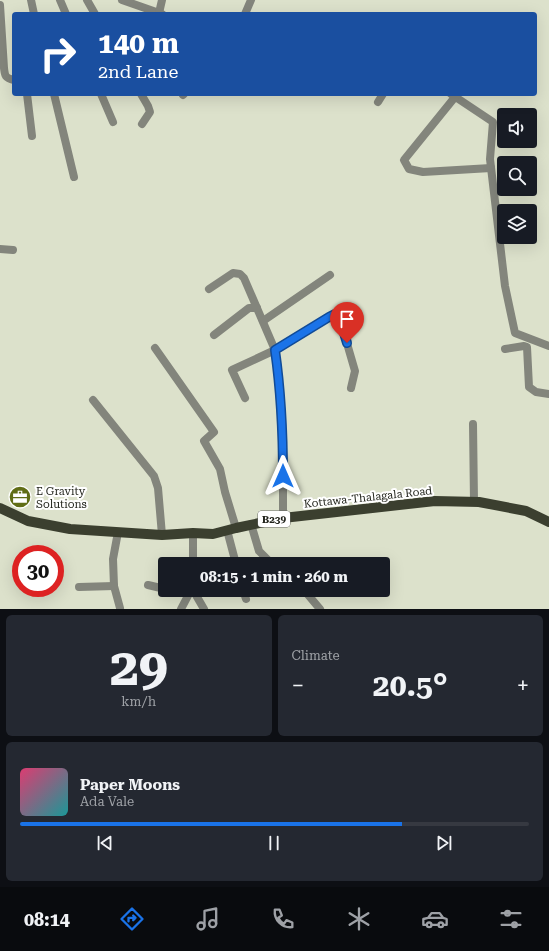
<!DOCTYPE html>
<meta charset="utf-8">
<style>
body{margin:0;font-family:"Roboto Serif",serif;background:#242831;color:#f1f3f6;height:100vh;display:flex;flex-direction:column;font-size:15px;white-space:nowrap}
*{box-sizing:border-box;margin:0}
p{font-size:13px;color:#9ea1a6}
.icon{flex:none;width:22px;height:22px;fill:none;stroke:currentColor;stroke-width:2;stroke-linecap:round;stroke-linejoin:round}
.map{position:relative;height:609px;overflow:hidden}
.details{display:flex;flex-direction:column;gap:6px;padding:6px;background:#0d0f14;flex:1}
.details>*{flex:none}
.banner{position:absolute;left:12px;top:12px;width:525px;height:84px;border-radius:4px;box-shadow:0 4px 16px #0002;background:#1a4fa0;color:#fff;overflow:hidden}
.buttons{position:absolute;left:497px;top:108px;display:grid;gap:8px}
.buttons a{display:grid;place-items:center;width:40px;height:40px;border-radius:4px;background:#171b24;box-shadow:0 4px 16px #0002;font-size:20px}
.speed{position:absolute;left:12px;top:545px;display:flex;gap:8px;font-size:20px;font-weight:700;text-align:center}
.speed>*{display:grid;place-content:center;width:52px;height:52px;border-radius:50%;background:#171b24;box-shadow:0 4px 16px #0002;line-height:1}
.speed .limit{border:6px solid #d22;background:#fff;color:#111}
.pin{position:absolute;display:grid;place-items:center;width:34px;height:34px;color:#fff;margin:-41px -17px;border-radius:50% 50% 50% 0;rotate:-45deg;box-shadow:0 0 4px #0007}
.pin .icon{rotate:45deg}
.me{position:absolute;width:44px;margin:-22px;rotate:0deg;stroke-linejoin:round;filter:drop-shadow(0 0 3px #0008)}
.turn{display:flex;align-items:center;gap:14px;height:84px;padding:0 20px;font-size:18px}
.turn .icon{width:52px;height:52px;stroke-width:2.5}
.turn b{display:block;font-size:28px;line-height:34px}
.big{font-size:30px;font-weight:700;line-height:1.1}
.details .tile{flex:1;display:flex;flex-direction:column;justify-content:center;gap:6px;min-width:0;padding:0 14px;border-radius:6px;background:#242831}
.details .dial{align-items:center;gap:0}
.dial b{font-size:52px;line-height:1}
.song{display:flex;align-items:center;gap:12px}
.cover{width:48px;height:48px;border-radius:6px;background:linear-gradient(135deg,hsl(340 70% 55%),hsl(180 70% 35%))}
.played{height:4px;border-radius:2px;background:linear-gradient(90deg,#1a73e8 75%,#363941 75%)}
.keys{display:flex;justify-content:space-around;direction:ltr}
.heat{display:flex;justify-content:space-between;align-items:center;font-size:22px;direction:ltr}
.details .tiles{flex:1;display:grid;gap:6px;grid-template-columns:1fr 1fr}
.tile:last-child{grid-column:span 2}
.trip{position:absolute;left:158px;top:557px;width:232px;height:40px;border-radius:4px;background:#171b24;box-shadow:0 4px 16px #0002;font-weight:700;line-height:40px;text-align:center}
.tabs{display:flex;height:64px;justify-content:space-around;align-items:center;background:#090b0e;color:#9ea1a6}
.tabs .icon{width:28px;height:28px}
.tabs .active{color:#1a73e8}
.tabs b{font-size:18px;color:#f1f3f6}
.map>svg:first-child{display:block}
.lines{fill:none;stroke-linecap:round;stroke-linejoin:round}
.minor{stroke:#83857c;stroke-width:8}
.major{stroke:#3b3f2f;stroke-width:10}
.route-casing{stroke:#114b97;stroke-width:10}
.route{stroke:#1a73e8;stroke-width:7}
.labels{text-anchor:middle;stroke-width:4;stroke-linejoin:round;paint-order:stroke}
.shield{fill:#fff;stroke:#656661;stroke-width:1}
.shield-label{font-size:10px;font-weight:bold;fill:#23251d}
.poi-label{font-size:11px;fill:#23251d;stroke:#fff;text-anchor:start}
.street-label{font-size:11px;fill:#23251d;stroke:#fff}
</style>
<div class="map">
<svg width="549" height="609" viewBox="0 0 549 609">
<rect width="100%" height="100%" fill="#dce1cb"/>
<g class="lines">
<g class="minor">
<polyline points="31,0 34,14"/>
<polyline points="60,0 66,14"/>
<polyline points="87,0 95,14"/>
<polyline points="122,0 162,14"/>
<path d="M0 5 4 68C5 76 5 78 14 80"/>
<polyline points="159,13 162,0"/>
<polyline points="245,14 251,0"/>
<polyline points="27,94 32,136"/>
<polyline points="54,94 74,177"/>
<polyline points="101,94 113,122"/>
<polyline points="141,94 148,106 150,112 142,124"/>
<polyline points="451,94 493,122 490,159 505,286 515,333 549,346"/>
<polyline points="183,95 184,94"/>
<polyline points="455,97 404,160 409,169 423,172 491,168"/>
<polyline points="378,102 383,94"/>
<polyline points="0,249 13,250"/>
<polyline points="209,289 233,273 240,274 244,278 275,350 279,384 283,448 283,518"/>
<polyline points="263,321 330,275"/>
<polyline points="214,335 249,308 257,308"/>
<polyline points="155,348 214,432 204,441 220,469 225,492 236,528"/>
<polyline points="505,349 524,346 527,347 529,387 536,392 549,394"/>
<polyline points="245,398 232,370 275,350 329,317 335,314 339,316 355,371 351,388"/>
<polyline points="93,400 154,476 158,488 162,535"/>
<polyline points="473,424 474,502"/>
<polyline points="251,524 259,551 272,564"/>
<polyline points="227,530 236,564"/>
<polyline points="118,532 113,559 114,586 120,608"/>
<polyline points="193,564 193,533"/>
<polyline points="148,585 165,589"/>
<polyline points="79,587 114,586"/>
<polyline points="173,590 190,593"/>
<polyline points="193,590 204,609"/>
<polyline points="243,590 246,599"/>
<polyline points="304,590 320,609"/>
<polyline points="181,609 191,590"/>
</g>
<polyline class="major" points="0,508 28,521 70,529 162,535 193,533 213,534 236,528 283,518 435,501 479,502 526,511 549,522"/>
</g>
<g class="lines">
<g class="route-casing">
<path id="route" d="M283 476C283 434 281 392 275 350L329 317 335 314 339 316 347 343"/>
</g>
<use href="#route" class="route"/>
</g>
<defs>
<g id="office-disc" transform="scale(1.15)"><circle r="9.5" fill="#606d16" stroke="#fff"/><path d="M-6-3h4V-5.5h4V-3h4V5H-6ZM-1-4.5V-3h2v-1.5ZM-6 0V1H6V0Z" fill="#fff"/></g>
</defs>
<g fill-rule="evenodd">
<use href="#office-disc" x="20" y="497"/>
</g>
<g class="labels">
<rect class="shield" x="258" y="511" width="32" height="16" rx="3"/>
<g class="shield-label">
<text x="274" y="523">B239</text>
</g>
<g class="poi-label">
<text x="36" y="495">E Gravity<tspan x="36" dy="13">Solutions</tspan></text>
</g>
<g class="street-label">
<text transform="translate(368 497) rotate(-6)" y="4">Kottawa-Thalagala Road</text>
</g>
</g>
</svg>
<div class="buttons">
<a><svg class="icon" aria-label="sound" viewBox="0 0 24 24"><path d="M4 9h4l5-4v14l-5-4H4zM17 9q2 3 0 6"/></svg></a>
<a><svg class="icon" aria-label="search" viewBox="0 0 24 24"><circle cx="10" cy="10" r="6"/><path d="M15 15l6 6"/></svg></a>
<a><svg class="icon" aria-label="layers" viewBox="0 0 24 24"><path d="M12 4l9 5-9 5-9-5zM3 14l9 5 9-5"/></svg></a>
</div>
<div class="speed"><div class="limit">30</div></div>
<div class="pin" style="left:347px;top:343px;background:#d93025"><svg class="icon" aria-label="arrive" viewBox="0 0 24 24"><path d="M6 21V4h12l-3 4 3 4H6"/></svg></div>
<svg class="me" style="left:283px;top:476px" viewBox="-20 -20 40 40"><path d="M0-17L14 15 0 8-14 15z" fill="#1a73e8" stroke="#fff" stroke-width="4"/></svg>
<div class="trip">08:15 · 1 min · 260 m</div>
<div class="banner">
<div class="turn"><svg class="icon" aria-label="right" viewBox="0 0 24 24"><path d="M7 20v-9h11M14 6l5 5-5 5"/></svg><div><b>140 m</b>2nd Lane</div></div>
</div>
</div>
<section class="details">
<div class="tiles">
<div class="tile dial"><b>29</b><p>km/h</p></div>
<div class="tile"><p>Climate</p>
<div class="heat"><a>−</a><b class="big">20.5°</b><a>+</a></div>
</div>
<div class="tile">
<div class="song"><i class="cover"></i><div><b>Paper Moons</b><p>Ada Vale</p></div></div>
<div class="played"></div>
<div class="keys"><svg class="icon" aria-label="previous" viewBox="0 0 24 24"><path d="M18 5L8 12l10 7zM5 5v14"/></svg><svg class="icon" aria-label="pause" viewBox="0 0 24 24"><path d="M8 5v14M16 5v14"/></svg><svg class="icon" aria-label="next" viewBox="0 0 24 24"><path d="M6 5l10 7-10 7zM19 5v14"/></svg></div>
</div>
</div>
</section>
<nav class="tabs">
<b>08:14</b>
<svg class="icon active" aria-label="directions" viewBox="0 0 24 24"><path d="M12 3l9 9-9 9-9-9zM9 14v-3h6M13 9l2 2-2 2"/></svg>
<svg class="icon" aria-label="music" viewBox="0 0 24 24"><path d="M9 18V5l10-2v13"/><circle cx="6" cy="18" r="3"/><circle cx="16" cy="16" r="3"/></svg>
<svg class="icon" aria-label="phone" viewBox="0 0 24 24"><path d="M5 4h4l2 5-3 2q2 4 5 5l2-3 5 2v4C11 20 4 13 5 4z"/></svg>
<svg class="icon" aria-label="climate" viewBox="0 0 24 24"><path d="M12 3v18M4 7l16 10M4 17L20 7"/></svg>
<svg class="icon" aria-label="car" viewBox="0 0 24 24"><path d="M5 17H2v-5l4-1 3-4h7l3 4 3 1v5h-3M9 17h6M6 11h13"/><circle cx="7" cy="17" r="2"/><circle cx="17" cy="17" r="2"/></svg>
<svg class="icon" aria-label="filters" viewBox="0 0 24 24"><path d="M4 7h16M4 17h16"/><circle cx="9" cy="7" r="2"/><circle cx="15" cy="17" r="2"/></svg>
</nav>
